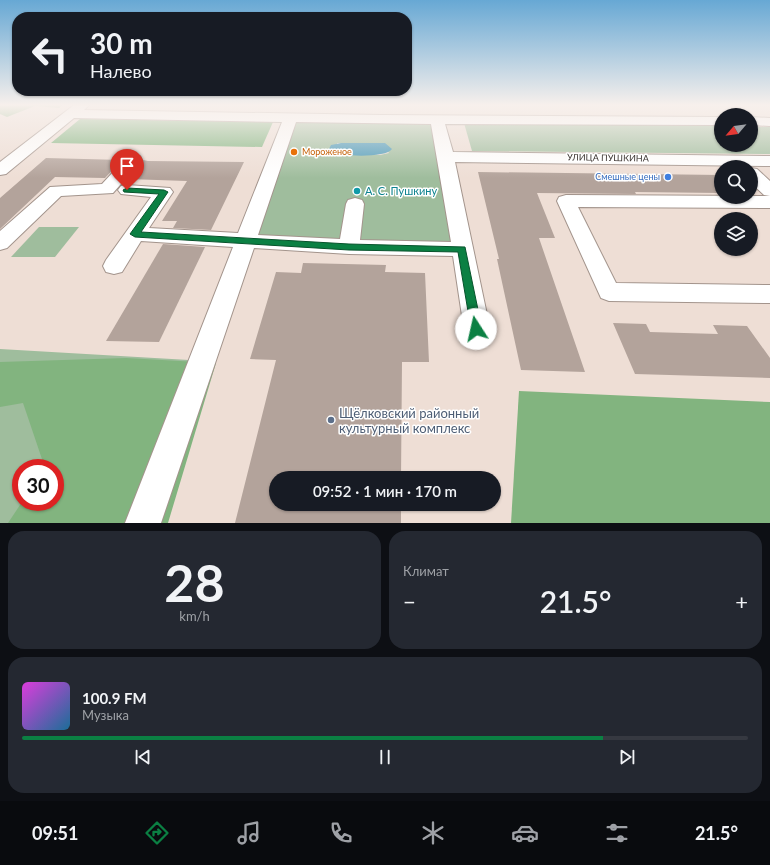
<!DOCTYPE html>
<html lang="ru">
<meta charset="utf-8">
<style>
body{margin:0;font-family:Lato,sans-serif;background:#242831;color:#f1f3f6;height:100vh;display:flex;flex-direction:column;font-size:15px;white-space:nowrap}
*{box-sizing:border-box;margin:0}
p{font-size:13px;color:#9ea1a6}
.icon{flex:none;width:22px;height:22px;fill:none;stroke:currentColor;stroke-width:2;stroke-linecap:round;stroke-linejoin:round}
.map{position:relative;height:523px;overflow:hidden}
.details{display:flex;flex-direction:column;gap:8px;padding:8px;background:#0d0f14;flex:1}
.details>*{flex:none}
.top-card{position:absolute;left:12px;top:12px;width:400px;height:84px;border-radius:16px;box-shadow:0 1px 3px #0004;background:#171b24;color:#f1f3f6;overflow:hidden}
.needle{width:26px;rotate:241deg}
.buttons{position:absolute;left:714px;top:108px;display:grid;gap:8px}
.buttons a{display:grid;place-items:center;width:44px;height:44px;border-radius:50%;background:#171b24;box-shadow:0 1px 3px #0004;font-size:20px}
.speed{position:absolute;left:12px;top:459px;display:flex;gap:8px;font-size:20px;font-weight:700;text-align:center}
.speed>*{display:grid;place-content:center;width:52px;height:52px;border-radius:50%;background:#171b24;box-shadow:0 1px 3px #0004;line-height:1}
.speed .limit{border:6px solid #d22;background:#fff;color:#111}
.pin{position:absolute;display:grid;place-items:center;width:34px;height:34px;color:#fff;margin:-41px -17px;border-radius:50% 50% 50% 0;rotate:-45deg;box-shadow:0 0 4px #0007}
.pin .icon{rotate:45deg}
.me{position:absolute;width:44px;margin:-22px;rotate:350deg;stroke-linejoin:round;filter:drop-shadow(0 0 3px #0008)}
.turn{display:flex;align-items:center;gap:14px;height:84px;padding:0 12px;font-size:18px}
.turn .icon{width:52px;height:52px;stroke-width:2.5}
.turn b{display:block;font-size:28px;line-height:34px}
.big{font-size:30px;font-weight:600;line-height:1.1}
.details .card{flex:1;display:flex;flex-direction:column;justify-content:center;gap:6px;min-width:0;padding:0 14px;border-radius:16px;background:#242831}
.details .dial{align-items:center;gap:0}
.dial b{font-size:52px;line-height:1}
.song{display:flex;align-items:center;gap:12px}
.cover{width:48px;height:48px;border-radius:6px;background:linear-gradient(135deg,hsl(300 70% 55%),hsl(200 70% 35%))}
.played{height:4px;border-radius:2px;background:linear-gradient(90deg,#0b8043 80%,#363941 80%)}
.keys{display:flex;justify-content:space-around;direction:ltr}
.heat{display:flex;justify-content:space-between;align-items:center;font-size:22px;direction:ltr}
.details .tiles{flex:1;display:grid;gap:8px;grid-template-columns:1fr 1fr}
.card:last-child{grid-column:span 2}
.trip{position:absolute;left:269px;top:471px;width:232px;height:40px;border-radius:20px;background:#171b24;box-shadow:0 1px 3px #0004;font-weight:600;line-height:40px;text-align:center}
.tabs{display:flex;height:64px;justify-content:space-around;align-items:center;background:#090b0e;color:#9ea1a6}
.tabs .icon{width:28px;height:28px}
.tabs .active{color:#0b8043}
.tabs b{font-size:18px;color:#f1f3f6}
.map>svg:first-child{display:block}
.green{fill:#9fbd9d;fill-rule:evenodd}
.forest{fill:#82b47f}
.water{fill:#4697b7}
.building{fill:#b3a39b}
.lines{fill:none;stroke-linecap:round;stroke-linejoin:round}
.minor-casing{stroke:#a3948c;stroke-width:2}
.minor{fill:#fff;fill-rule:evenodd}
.route{fill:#0b8043;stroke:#07532c}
.food-dot{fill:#e8710a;stroke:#fff;stroke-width:1.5}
.shop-dot{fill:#3f7fe0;stroke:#fff;stroke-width:1.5}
.culture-dot{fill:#0f9aa8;stroke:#fff;stroke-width:1.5}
.service-dot{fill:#5c6f8a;stroke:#fff;stroke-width:1.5}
.labels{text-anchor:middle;stroke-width:3;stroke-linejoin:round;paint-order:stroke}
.far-food-label{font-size:9px;fill:#c56008;stroke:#fff;text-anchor:start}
.far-street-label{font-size:9px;fill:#3f3835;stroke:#fff}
.far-shop-label{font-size:9px;fill:#366cbe;stroke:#fff;text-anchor:end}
.culture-label{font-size:11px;fill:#0d838f;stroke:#fff;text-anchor:start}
.near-service-label{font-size:13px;fill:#4e5e75;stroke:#fff;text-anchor:start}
</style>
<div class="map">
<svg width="770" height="523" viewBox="0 0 770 523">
<rect width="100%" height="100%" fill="#eeded5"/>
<g class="green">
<path d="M291 117 437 119 462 249 247 240ZM337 143H381L389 153 380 155H339Z"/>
<polygon points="464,123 721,126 721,145 751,145 751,127 770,127 770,154 472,151"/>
<polygon points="39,227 79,227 55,257 11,257"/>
<path d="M0 349 189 360 122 523H0ZM21 468H55V502H21Z"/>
</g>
<g class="forest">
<polygon points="0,105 63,105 59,108 35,106 7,117 0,114"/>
<polygon points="80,119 273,122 262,147 51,143"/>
<polygon points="126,358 216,363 168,523 8,523 22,502 55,502 55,468 45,468 23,403 0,407 0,362"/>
<polygon points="519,391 770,402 770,523 511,523"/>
</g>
<path class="water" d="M341 143H385L392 149C387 158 339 157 330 151L329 149 331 145Z"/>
<g class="building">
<polygon points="46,158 122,160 105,178 55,177 0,229 0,198"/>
<polygon points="143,160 148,161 244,162 211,230 173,228 177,221 162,221 187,181 127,179"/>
<polygon points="478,172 721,175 721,193 635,192 636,194 537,193 555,238 539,238 585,372 521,370 497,259 499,259"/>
<polygon points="163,244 205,247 159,342 106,341"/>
<polygon points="303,263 386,265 385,272 425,273 429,362 402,362 401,478 276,478 276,504 401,504 401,523 235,523 276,360 250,359 276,272 301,273"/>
<polygon points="613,323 646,324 650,332 718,334 713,325 747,326 770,358 770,378 635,374"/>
</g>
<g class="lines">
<g class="minor-casing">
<g id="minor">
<path d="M74 105H89L84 110 381 115 721 117V125L445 124 453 152 770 156V166L455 162 490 329 486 336 477 339 468 336 464 329 453 256 349 254 254 248 161 523H125L233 247 141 241 122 272 114 274 106 272 103 266 106 260 151 197 121 194 118 190 121 186 127 185 170 188 173 192 149 228 238 233 282 122 74 118 6 174 0 175V162ZM296 122 431 124 451 242 360 240 364 204 362 200 355 198 348 200 346 204 340 239 258 235Z"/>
<polygon points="751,117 770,118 770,126 751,125"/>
<polygon points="134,155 140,156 142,160 113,193 61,196 7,248 0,250 0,231 50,187 102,184 128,156"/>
<polygon points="751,168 757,169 770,181 770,208 578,207 616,283 770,285 770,303 609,301 601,298 557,201 559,197 566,195 770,196 764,195 751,183"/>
</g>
</g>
<use href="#minor" class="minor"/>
</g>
<linearGradient id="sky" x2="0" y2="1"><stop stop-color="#67a8d4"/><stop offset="0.59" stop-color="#f7f0ec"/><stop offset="1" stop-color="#f7f0ec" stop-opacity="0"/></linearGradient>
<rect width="770" height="178" fill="url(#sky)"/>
<polygon class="route" points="127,188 164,190 168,192 141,232 349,244 465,247 482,329 476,334 471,329 458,252 349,250 135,237 130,234 159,194 124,192 123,190"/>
<circle class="food-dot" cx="294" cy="152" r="4"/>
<circle class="shop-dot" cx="668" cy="177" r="4"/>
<circle class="culture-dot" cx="357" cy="191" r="4"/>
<circle class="service-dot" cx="331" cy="420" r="4"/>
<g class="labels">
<g class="far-food-label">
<text x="302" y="155">Мороженое</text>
</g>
<g class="far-street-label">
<text transform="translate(608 158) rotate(1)" y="3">УЛИЦА ПУШКИНА</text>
</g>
<g class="far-shop-label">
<text x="660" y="180">Смешные цены</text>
</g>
<g class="culture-label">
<text x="365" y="195">А. С. Пушкину</text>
</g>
<g class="near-service-label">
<text x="339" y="418">Щёлковский районный<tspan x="339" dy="15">культурный комплекс</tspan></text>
</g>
</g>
</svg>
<div class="buttons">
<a><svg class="needle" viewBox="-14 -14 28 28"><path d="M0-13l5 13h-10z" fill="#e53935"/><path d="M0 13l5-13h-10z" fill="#9ea1a6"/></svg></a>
<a><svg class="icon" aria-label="search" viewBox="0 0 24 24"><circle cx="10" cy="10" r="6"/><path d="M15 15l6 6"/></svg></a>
<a><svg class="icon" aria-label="layers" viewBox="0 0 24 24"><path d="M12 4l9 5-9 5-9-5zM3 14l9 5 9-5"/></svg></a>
</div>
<div class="speed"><div class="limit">30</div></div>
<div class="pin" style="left:127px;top:190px;background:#d93025"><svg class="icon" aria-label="arrive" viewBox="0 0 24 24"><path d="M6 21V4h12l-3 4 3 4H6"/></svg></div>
<svg class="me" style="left:476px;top:329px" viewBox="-20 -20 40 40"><circle r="19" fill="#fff"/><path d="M0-13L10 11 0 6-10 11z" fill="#0b8043"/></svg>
<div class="trip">09:52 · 1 мин · 170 m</div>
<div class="top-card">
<div class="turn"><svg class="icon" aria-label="left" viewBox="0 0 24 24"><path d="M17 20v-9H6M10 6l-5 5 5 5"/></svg><div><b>30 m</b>Налево</div></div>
</div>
</div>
<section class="details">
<div class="tiles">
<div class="card dial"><b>28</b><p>km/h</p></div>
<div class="card"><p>Климат</p>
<div class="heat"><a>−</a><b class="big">21.5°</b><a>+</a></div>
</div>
<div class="card">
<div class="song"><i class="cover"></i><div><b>100.9 FM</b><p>Музыка</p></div></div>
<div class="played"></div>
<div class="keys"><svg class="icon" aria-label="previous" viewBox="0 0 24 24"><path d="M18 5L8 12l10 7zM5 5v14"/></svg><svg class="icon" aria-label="pause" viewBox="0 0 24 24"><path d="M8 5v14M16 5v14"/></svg><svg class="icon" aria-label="next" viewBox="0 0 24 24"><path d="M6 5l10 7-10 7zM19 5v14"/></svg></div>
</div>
</div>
</section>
<nav class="tabs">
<b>09:51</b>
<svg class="icon active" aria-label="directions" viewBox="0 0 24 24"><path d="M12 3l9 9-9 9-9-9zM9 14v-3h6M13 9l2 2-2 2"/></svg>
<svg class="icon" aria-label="music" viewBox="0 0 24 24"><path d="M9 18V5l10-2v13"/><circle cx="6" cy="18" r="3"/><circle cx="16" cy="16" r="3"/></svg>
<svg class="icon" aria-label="phone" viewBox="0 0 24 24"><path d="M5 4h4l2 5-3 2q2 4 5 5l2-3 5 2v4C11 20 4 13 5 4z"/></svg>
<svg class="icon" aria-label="climate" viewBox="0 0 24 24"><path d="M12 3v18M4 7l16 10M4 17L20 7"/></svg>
<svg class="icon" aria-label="car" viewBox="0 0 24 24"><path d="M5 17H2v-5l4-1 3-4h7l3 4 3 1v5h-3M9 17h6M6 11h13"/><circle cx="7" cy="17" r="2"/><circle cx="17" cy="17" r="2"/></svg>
<svg class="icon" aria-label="filters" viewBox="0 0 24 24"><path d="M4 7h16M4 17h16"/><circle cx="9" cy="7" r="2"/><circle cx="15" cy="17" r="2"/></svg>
<b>21.5°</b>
</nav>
